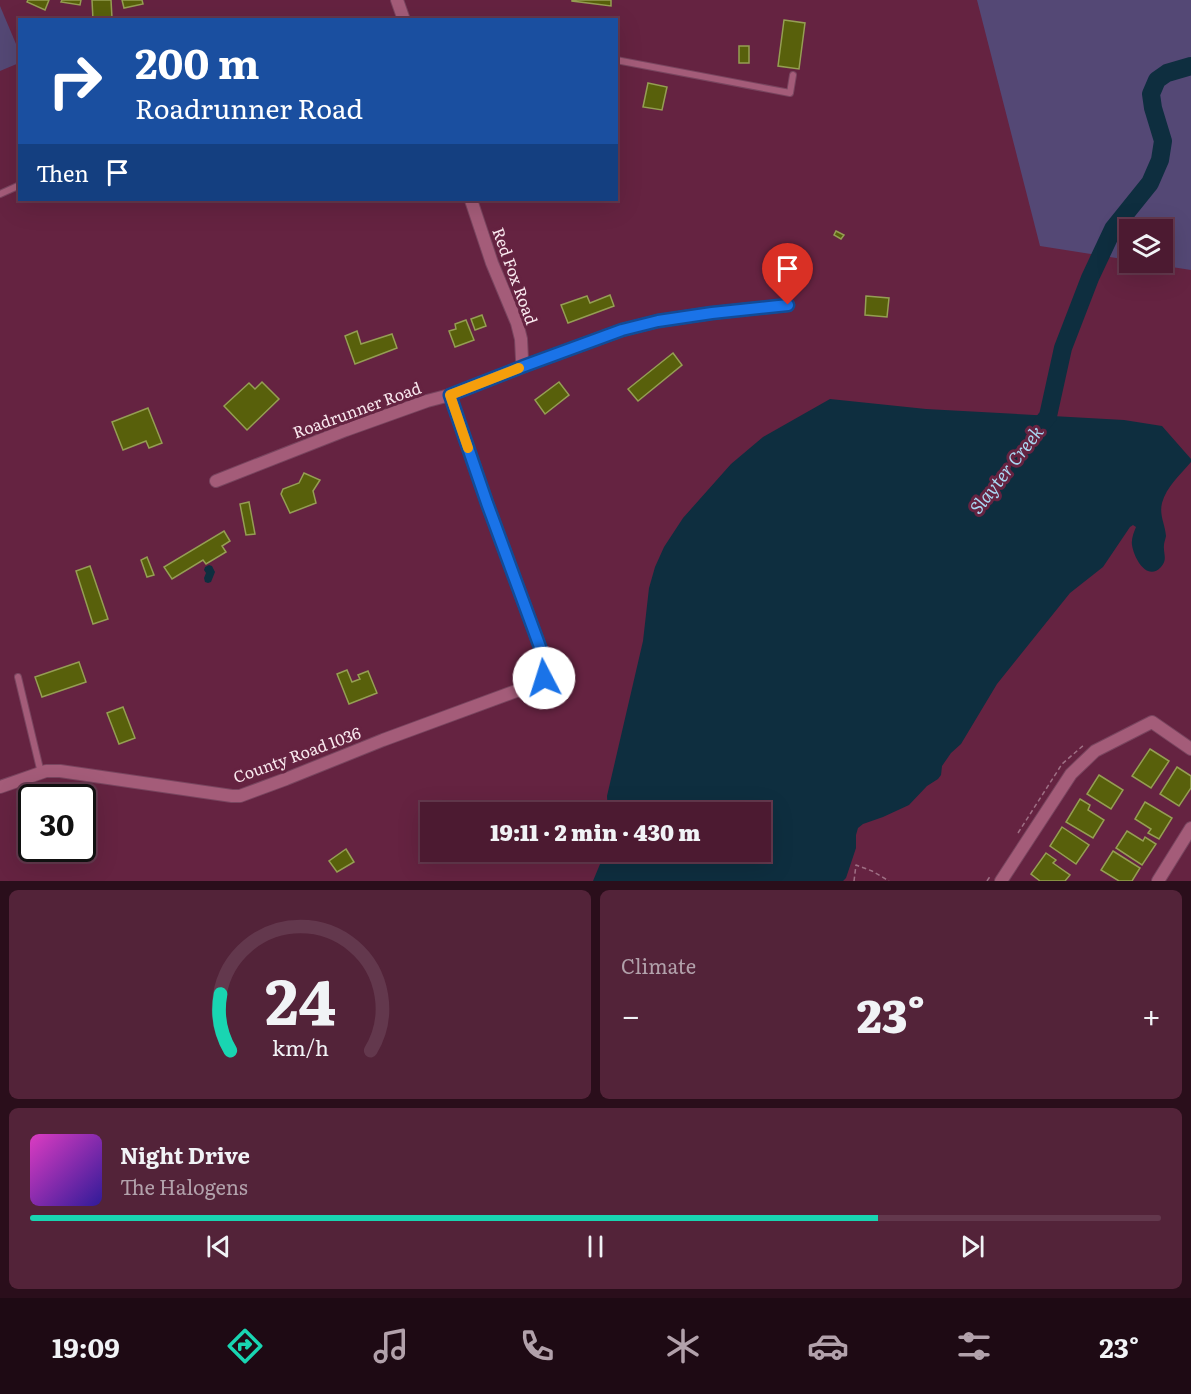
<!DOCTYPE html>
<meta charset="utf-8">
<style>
body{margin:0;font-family:Literata,serif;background:#532339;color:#f1f3f6;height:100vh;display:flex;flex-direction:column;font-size:22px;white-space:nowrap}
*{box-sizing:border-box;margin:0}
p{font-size:20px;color:#b2a1ab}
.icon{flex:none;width:33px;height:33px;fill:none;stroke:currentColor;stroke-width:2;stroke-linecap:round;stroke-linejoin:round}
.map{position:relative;height:881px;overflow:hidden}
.side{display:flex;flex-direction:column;gap:9px;padding:9px;background:#2a0e1b;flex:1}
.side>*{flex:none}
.hud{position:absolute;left:18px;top:18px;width:600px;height:183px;border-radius:0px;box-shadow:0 6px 24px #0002,0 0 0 2px #63384d;background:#1a4fa0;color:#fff;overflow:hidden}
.controls{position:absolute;left:1119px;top:219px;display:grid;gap:12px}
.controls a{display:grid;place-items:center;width:54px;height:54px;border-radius:0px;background:#4c1a31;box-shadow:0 6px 24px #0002,0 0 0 2px #63384d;font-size:30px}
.speed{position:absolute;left:18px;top:784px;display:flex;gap:12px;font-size:30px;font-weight:700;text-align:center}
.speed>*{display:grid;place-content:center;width:78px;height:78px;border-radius:50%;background:#4c1a31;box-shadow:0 6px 24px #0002,0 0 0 2px #63384d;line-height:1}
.speed .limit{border:3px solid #111;border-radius:9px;background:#fff;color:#111}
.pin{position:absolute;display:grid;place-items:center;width:51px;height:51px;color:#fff;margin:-62px -26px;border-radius:50% 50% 50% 0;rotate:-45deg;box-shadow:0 0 6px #0007}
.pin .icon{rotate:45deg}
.me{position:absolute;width:66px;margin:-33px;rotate:355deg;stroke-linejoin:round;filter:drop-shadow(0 0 4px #0008)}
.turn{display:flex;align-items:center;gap:21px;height:126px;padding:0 18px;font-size:27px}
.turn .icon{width:78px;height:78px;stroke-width:2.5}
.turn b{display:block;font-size:42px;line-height:51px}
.then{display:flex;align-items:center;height:57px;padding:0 18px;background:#0003;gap:12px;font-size:22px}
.big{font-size:45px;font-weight:800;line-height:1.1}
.side .card{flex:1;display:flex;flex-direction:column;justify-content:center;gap:9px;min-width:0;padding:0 21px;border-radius:9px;background:#532339}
.side .dial{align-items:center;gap:0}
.dial svg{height:156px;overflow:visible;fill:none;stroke:#63384d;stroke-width:7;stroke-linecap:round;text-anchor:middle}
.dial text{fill:#f1f3f6;stroke:none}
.song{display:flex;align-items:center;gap:18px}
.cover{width:72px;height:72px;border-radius:9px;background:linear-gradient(135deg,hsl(310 70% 55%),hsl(250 70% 35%))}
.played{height:6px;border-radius:3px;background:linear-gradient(90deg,#19d5b2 75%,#63384d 75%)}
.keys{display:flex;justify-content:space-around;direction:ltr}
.heat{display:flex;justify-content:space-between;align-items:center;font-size:33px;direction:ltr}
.side .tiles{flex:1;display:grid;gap:9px;grid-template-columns:1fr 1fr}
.card:last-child{grid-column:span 2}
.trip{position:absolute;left:420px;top:802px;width:351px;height:60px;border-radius:0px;background:#4c1a31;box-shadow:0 6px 24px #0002,0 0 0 2px #63384d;font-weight:800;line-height:60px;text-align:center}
.tab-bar{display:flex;height:96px;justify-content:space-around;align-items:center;background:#1e0a14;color:#b2a1ab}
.tab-bar .icon{width:42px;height:42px}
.tab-bar .current{color:#19d5b2}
.tab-bar b{font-size:27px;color:#f1f3f6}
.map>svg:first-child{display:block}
.green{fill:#544875}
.water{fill:#0e2e3f}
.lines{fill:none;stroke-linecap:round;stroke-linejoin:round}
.river{stroke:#0e2e3f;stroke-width:18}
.building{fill:#58600b;stroke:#959e53;stroke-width:1.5}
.service-casing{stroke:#79455f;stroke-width:8}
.minor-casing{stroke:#79455f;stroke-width:14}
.path{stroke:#9e6f84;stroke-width:1.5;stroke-dasharray:4.5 3;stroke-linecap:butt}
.service{stroke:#a45c79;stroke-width:6}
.minor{stroke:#a45c79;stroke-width:12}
.route-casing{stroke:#114b97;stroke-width:15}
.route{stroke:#1a73e8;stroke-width:10}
.slow{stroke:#f59e0b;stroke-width:10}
.labels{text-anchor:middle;stroke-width:6;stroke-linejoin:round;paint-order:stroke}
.street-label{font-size:16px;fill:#f9e8ee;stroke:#652341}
.water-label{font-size:18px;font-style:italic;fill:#a9d6f1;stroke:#652341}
</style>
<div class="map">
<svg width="1191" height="881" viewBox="0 0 1191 881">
<rect width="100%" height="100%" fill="#652341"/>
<g class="green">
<polygon points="977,0 1191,0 1191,270 1146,263 1162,262 1162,230 1130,230 1129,260 1040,246"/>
<polygon points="0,6 19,51 19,63 0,71"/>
</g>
<g class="water">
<path d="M830 399 926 409 1124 420 1162 426 1191 459V462C1181 474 1166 487 1162 503 1159 515 1165 524 1166 536 1166 537 1164 543 1164 545 1163 553 1168 560 1161 567 1147 582 1134 558 1132 545 1131 539 1134 532 1136 527L1133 525 1130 527 1103 567 1070 593 997 684 961 744 951 753 942 766 941 775 938 779 927 786 909 805 883 817 863 824 858 828 856 835V848L846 878 843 881H593L605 852H760V813H608L607 796 643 641 649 588 655 567 664 547 683 518 731 464 763 437Z"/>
<polygon points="209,565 212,566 215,572 211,582 208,583 205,582 204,578 206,573 204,570 205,567"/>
</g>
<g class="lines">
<polyline class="river" points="1033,435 1048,416 1063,348 1090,278 1113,229 1150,183 1160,160 1163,141 1153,108 1151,94 1157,80 1167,73 1191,66"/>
</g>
<g class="building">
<polygon points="28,0 49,0 45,10 27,2"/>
<polygon points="62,0 81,0 80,5 61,2"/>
<polygon points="92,0 111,0 112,18 93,20"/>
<polygon points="122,0 142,0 143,4 124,8"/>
<polygon points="572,0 611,0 611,6 572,1"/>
<polygon points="784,20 805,23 799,69 778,66"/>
<rect x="739" y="46" width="10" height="17"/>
<polygon points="648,83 667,87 662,110 643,107"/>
<polygon points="836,231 844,235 841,239 834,235"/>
<polygon points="610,295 614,306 568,323 561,305 587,296 590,303"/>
<polygon points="866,296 889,298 887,317 865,315"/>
<polygon points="482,315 486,326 475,330 471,319"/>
<polygon points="466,320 474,340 455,347 449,331 456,329 455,324"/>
<polygon points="357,331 361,344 392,334 397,348 355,364 345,336"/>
<polygon points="673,353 682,365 638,401 628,389"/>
<polygon points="262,382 279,399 247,430 224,406 249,383 255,389"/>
<polygon points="559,382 569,395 545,414 535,400"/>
<polygon points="148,408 162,443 149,448 146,441 123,450 112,422"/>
<polygon points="304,473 320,480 313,491 316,503 290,513 281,494 283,489 299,483"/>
<polygon points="249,502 255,534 246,535 240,504"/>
<polygon points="224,531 230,541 222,546 226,552 206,564 203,560 172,579 164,567"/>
<polygon points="147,557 154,575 147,577 141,560"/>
<polygon points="90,566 108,619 93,624 76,571"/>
<polygon points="79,662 86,682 42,697 35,677"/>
<polygon points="347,670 352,682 360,679 358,675 368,671 377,693 349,704 337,674"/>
<polygon points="123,707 135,738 119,744 107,713"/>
<polygon points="1150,749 1169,761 1151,788 1132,776"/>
<polygon points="1177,767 1191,776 1191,788 1179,806 1160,794"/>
<polygon points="1099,775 1123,790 1111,809 1087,794"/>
<polygon points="1080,799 1090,805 1088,810 1104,820 1093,838 1066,822"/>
<polygon points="1145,802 1172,818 1159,839 1148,833 1151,829 1135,819"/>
<polygon points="1062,827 1089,845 1076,864 1050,846"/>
<polygon points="1127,831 1143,841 1145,837 1156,844 1142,865 1116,848"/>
<polygon points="44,849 79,849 81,853 55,863 54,859 48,861"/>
<polygon points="346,849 354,862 337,872 329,861"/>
<polygon points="1113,851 1140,868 1132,881 1119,881 1101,870"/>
<polygon points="1046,853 1056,860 1053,863 1070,875 1065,881 1040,881 1031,874"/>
</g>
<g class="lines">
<g class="service-casing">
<g id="service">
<polyline points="616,60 790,93 793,75"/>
<polyline points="0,194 20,185"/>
<polyline points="18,677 41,773"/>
</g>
</g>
<g class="minor-casing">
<g id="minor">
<polyline points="397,0 404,20"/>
<polyline points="471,200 492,263 517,323 521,339 522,359 524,366"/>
<polyline points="216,481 346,430 427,401 450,395 524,366 622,330 658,321 712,313 788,305"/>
<path d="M0 787 46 771H60L232 796H240L286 779 383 740 527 687C531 685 537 684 541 681 551 673 543 657 540 647L487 503 450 395"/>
<polyline points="1001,881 1071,774 1095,751 1152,722 1191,749"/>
<polyline points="1158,881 1191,828"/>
</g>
</g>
<g class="path">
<polyline points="1018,833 1062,764 1085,744"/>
<polyline points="854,881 856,865 872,871 889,881"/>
<polyline points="987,881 991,875"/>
</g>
<use href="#service" class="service"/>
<use href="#minor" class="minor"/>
</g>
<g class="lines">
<g class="route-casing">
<polyline id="route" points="544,678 546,668 540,647 487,503 450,395 524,366 622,330 658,321 712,313 788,305"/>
</g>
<use href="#route" class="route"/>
<polyline class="slow" points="468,448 450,395 519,368"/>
</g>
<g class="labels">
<g class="street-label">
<text transform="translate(515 276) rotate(70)" y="6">Red Fox Road</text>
<text transform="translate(357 410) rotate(-20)" y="6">Roadrunner Road</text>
<text transform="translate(297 755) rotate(-20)" y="6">County Road 1036</text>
</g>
<g class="water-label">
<text transform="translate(1007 470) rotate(-52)" y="6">Slayter Creek</text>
</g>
</g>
</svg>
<div class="controls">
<a><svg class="icon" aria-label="layers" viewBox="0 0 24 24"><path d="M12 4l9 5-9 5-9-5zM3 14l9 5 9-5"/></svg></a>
</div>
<div class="speed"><div class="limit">30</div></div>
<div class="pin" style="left:788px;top:305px;background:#d93025"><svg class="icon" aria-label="arrive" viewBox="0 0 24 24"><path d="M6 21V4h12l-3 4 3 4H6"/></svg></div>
<svg class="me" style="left:544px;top:678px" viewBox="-20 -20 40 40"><circle r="19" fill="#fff"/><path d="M0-13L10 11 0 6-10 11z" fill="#1a73e8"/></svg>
<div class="trip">19:11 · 2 min · 430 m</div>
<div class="hud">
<div class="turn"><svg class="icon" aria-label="right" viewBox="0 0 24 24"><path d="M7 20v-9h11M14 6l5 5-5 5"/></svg><div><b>200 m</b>Roadrunner Road</div></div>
<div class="then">Then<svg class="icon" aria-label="arrive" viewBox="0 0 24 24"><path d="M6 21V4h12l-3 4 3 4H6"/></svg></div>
</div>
</div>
<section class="side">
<div class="tiles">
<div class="card dial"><svg viewBox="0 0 100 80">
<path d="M14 69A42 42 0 1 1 86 69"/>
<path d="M14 69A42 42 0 0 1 9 40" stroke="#19d5b2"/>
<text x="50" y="56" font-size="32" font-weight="700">24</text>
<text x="50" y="72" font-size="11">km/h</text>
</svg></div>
<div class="card"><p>Climate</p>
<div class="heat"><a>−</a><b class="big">23°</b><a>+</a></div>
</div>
<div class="card">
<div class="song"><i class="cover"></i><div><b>Night Drive</b><p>The Halogens</p></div></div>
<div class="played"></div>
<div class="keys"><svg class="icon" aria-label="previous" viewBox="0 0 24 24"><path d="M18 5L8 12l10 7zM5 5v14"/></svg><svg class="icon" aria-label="pause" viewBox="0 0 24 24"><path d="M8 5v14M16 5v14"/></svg><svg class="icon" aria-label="next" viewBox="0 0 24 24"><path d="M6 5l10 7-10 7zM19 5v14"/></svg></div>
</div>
</div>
</section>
<nav class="tab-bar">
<b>19:09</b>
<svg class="icon current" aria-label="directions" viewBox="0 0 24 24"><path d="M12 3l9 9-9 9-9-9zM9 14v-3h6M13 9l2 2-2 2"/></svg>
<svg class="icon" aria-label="music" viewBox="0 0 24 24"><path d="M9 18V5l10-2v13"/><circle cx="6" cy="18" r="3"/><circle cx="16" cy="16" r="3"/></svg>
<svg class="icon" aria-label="phone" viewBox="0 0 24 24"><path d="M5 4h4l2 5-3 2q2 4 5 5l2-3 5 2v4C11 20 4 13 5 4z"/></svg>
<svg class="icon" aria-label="climate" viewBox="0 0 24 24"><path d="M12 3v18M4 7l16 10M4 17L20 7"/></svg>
<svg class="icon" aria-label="car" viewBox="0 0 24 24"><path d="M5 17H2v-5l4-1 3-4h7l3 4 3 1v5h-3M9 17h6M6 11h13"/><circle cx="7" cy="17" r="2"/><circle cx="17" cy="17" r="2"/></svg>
<svg class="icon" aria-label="filters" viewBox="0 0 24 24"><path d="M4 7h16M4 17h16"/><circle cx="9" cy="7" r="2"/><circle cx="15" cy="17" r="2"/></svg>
<b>23°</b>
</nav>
